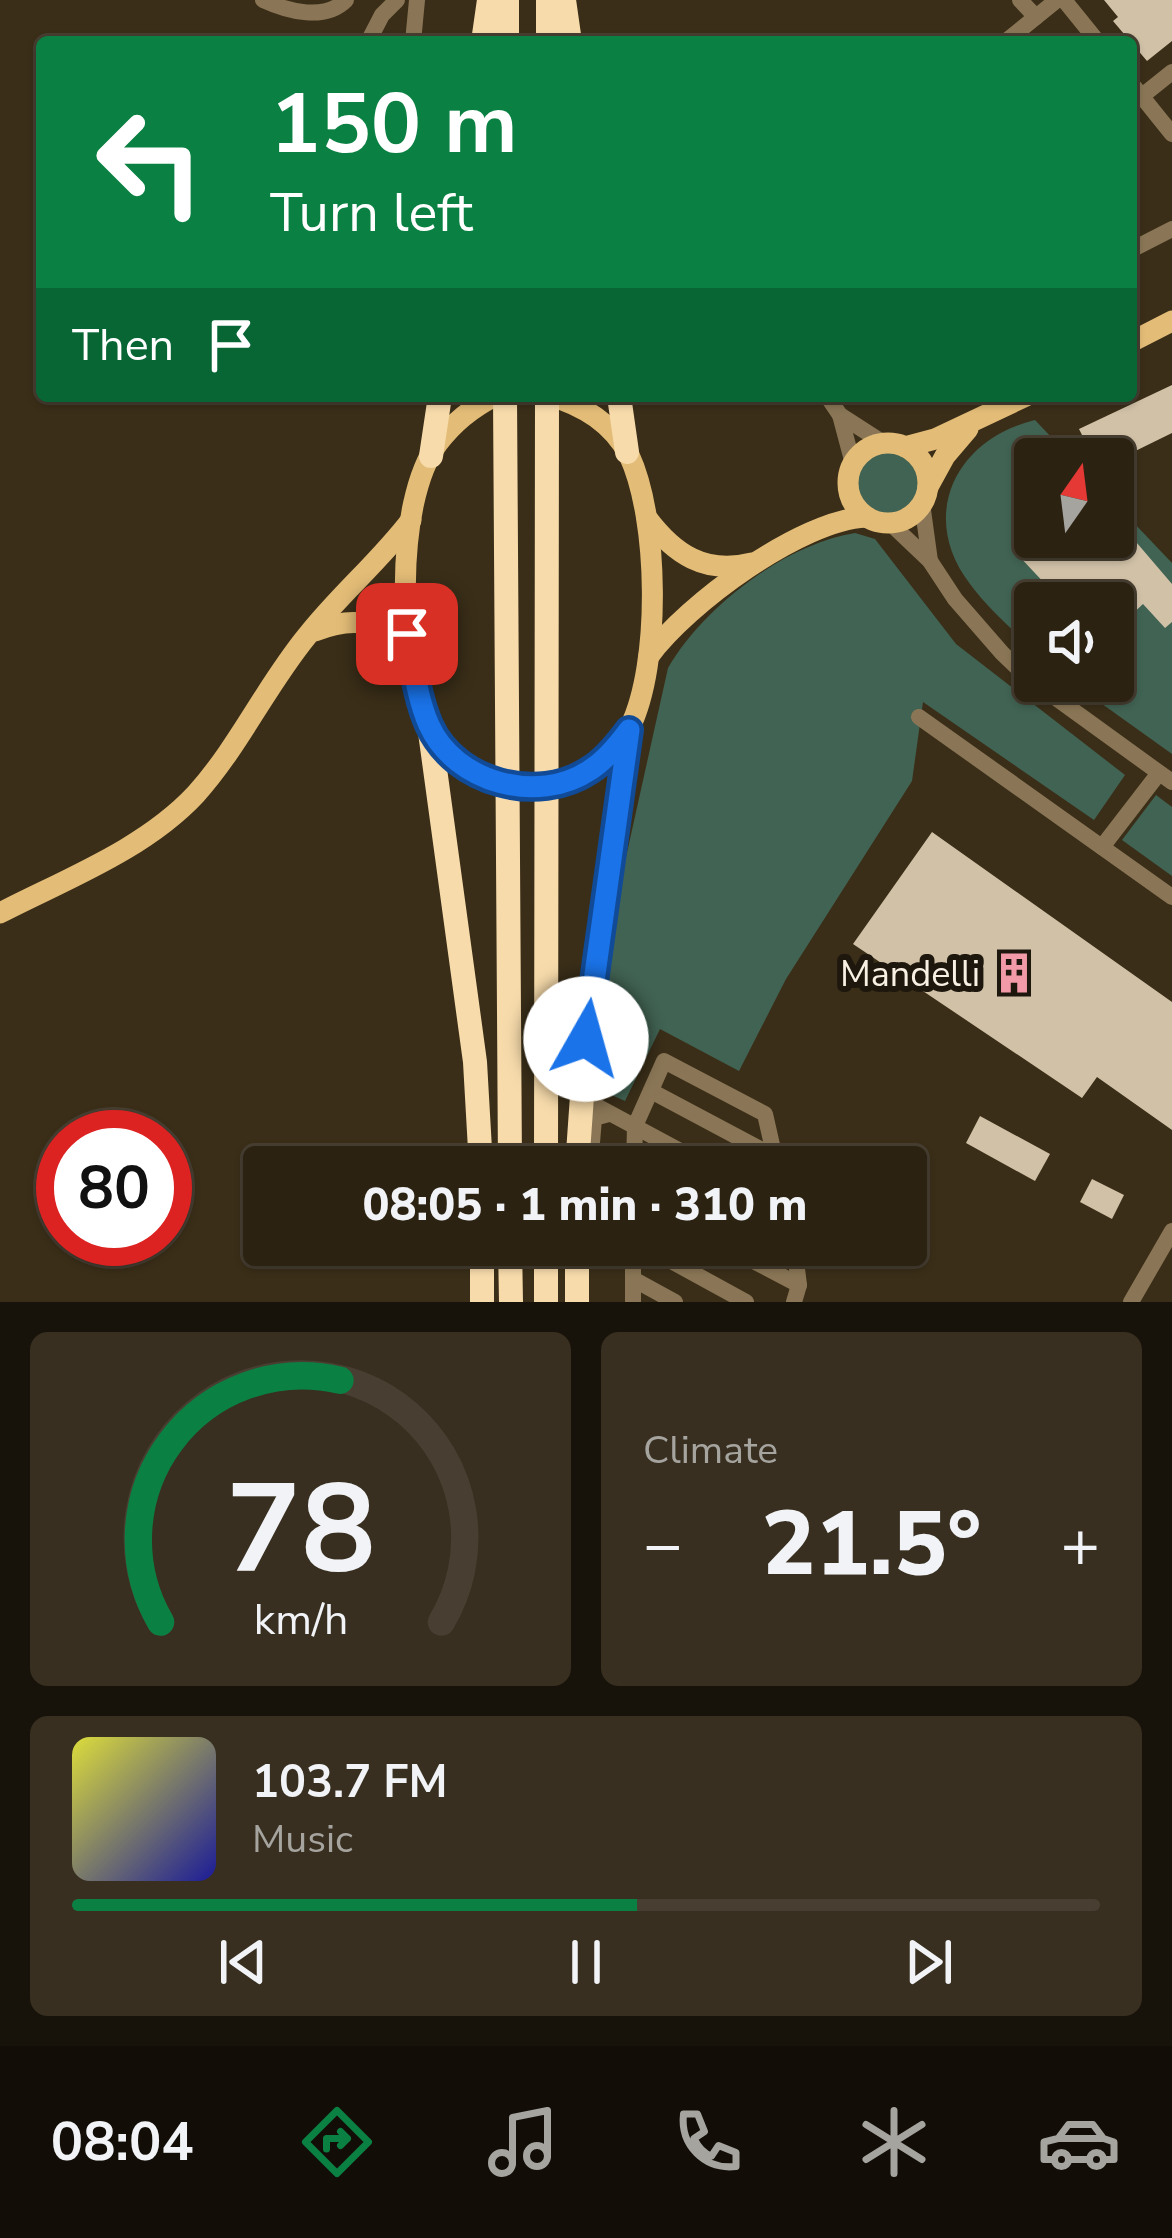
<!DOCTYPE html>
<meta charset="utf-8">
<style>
body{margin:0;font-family:"Nunito Sans",sans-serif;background:#382f20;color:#f1f3f6;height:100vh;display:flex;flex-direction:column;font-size:45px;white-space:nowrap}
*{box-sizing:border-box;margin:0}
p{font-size:39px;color:#a6a49f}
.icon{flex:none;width:66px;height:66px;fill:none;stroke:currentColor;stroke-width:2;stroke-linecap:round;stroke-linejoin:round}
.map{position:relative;height:1302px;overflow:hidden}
.side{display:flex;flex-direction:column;gap:30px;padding:30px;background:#18130a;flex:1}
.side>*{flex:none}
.guide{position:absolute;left:36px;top:36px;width:1101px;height:366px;border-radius:12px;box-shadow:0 3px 9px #0004,0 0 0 3px #483f32;background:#0b8043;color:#fff;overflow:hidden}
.needle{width:78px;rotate:14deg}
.fabs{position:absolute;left:1014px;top:438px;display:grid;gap:24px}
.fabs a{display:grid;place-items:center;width:120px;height:120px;border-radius:12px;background:#2c2212;box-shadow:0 3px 9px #0004,0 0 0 3px #483f32;font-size:60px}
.speed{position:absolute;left:36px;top:1110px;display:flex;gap:24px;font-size:60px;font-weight:700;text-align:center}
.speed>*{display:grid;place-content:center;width:156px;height:156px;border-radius:50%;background:#2c2212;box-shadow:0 3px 9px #0004,0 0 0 3px #483f32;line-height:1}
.speed .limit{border:18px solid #d22;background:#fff;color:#111}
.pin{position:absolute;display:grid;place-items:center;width:102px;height:102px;color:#fff;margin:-51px;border-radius:24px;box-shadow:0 6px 18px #0006}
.me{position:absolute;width:132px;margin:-66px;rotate:7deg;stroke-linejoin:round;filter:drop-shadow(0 0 9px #0008)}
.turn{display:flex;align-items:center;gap:42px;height:252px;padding:0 36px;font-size:54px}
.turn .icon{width:156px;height:156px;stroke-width:2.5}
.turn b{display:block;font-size:84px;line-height:102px}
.then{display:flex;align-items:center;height:114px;padding:0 36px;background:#0003;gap:24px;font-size:45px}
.big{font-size:90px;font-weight:800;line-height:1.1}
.side .widget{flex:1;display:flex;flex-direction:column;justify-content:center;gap:18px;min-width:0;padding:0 42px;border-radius:18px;background:#382f20}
.side .dial{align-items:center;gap:0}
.dial svg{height:312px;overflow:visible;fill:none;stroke:#483f32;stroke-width:7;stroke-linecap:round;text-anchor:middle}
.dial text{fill:#f1f3f6;stroke:none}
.song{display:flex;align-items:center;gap:36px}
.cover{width:144px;height:144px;border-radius:18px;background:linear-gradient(135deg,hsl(60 70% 55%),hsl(240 70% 35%))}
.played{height:12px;border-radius:6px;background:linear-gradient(90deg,#0b8043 55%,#483f32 55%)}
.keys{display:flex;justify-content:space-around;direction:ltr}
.heat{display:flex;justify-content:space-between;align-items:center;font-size:66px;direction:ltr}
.side .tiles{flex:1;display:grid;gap:30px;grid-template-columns:1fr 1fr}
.widget:last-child{grid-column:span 2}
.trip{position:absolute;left:243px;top:1146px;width:684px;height:120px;border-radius:12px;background:#2c2212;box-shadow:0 3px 9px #0004,0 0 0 3px #483f32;font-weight:800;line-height:120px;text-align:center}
.tab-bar{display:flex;height:192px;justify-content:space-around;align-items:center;background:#120e07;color:#a6a49f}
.tab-bar .icon{width:84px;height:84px}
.tab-bar .on{color:#0b8043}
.tab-bar b{font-size:54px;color:#f1f3f6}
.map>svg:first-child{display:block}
.green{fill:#416353}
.building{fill:#d0c1a7}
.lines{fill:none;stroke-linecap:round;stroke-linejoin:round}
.minor{stroke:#8a7656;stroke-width:16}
.major{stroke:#e3bc77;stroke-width:21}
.highway{stroke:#f7dbab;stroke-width:24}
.major-bridge{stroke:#e3bc77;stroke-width:21}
.route-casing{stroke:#114b97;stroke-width:30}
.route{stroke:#1a73e8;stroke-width:21}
.labels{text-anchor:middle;stroke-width:12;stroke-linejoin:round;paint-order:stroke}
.poi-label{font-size:36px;fill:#f8f0e3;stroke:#1d170e;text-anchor:end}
</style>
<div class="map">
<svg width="1172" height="1302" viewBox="0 0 1172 1302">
<rect width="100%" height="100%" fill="#3a2e18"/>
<g class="green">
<path d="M1035 420 1072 459H1035V537H1113V501L1172 563V754L1070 681H1113V603H1035V652C1014 630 988 609 970 584 918 516 955 439 1035 420Z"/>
<circle cx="888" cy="483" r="31"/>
<path d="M855 533 875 539 956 644 1125 775 1094 820 923 702 912 781 786 979 739 1071 660 1029 625 1101 600 1090 608 938 668 668C703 607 785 544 855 533Z"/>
<polygon points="1156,795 1172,807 1172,876 1122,840"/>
</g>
<g class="building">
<polygon points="1104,0 1172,0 1172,41 1147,61 1113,21 1118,17"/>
<polygon points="1172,385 1172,433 1119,459 1094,459 1079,429"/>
<polygon points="1113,515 1172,584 1172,622 1165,628 1143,604 1113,632 1113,603 1063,603 1018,555 1038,537 1113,537"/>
<polygon points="932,832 1172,1002 1172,1130 1097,1077 1082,1098 853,944"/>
<polygon points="980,1116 1050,1154 1035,1181 966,1143"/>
<polygon points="1092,1179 1124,1195 1112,1219 1080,1202"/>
</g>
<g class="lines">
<g class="minor">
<path d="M263 0C289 12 325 21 346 0"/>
<polyline points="1020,0 1036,17"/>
<polyline points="1064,0 1098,42"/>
<polyline points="368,42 382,15 397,0"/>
<polyline points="413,42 417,0"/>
<polyline points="1005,42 1057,0"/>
<polyline points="1131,83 1172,134"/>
<polyline points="1142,96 1172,72"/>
<polyline points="1131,250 1172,229"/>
<polyline points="827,396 840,415 885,444"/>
<polyline points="840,415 853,464"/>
<polyline points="922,503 930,561"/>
<polyline points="890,523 930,561 955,599 1002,653 1027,677 1172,782"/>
<polyline points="919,717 1172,897"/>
<polyline points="1102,847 1159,773"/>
<polyline points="582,1085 591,1103 710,1167"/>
<polyline points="651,1091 775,1157"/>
<polyline points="590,1167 594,1118 609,1114"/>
<polyline points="634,1167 635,1126 664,1061 765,1114 777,1167"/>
<polyline points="642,1245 746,1302"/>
<polyline points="723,1245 799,1285"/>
<polyline points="794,1245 799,1285 794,1302"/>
<polyline points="633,1279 675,1302"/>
<polyline points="633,1302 633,1245"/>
<polyline points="1131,1302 1172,1231"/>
</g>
<g class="major">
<polyline points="1131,342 1172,321"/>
<path d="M550 396C583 405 613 424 629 455 659 519 661 664 630 727 623 741 611 752 601 762"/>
<circle cx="888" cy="483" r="40"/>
<polyline points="905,447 935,439 1026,396"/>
<polyline points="928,487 945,456 968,429"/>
<path d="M647 518C674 554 705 575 752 563"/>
<path d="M315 631C356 615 385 620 410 659"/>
<path d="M649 656C687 604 801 520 866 517"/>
<path d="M469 769C455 757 441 746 432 729 397 665 394 502 438 443 453 423 473 407 495 396"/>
<path d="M0 913C66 879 145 849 196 794 239 746 266 686 307 636 339 595 379 562 411 520"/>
</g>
<g class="highway">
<polyline points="564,0 570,42"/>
<polyline points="483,42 489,0"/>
<polyline points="507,42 507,0"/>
<polyline points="548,42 548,0"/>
<polyline points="505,396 510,1167"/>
<polyline points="619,396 627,452"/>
<polyline points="431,456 440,396"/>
<polyline points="429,725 475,1062 481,1167"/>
<polyline points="546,1167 547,396"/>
<polyline points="577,1167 586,1039 629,730"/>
<polyline points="510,1245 511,1302"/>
<polyline points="577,1245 577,1302"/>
<polyline points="482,1302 482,1245"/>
<polyline points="546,1302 546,1245"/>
</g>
<path class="major-bridge" d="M469 769C514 791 560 794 601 762"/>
</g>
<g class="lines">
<g class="route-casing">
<path id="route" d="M407 634C413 663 417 698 429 725 455 783 538 805 590 770 606 760 618 745 629 730L586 1039"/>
</g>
<use href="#route" class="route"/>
</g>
<defs>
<g id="building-bare" transform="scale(3.24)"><path d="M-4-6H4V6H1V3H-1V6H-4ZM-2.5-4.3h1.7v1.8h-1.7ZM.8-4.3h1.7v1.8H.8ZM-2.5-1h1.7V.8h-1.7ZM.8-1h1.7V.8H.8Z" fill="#f39aa8" stroke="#1d170e" stroke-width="2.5" paint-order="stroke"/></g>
</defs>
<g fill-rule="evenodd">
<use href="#building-bare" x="1014" y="973"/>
</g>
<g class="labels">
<g class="poi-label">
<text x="980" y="986">Mandelli</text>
</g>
</g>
</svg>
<div class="fabs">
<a><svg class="needle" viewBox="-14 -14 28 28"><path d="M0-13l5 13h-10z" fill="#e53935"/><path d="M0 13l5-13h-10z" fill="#a6a49f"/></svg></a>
<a><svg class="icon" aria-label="sound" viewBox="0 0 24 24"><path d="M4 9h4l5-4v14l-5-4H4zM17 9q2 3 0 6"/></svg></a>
</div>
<div class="speed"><div class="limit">80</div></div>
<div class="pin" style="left:407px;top:634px;background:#d93025"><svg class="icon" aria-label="arrive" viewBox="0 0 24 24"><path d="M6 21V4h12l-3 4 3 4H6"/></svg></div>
<svg class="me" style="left:586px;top:1039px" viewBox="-20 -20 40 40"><circle r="19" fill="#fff"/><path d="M0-13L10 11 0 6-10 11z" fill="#1a73e8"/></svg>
<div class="trip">08:05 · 1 min · 310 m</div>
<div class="guide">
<div class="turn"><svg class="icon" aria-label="left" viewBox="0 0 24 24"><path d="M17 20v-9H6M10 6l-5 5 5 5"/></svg><div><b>150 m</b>Turn left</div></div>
<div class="then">Then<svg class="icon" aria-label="arrive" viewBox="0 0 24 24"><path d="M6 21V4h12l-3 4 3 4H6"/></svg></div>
</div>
</div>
<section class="side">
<div class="tiles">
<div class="widget dial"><svg viewBox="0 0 100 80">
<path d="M14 69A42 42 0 1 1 86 69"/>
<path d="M14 69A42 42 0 0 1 60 7" stroke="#0b8043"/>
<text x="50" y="56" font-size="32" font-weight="700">78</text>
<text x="50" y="72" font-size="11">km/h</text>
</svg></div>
<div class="widget"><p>Climate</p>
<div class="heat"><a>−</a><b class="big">21.5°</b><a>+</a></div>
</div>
<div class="widget">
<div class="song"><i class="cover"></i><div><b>103.7 FM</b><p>Music</p></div></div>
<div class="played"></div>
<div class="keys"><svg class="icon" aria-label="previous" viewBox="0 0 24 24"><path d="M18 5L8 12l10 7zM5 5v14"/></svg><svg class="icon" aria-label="pause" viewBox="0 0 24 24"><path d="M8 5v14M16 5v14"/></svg><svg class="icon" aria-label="next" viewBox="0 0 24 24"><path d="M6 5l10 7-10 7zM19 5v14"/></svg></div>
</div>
</div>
</section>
<nav class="tab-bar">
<b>08:04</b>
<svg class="icon on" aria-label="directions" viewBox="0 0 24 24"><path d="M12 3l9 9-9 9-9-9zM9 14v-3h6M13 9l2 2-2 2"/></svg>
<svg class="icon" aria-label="music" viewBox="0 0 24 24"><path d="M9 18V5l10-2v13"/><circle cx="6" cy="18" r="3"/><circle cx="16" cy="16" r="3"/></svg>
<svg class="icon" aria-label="phone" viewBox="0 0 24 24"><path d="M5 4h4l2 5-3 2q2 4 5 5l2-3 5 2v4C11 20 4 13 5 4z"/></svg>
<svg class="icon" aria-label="climate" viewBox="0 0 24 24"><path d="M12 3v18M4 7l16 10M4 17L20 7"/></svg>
<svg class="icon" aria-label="car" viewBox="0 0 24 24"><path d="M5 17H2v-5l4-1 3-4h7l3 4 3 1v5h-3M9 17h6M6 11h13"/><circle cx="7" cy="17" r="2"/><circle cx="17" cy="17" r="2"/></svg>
</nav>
